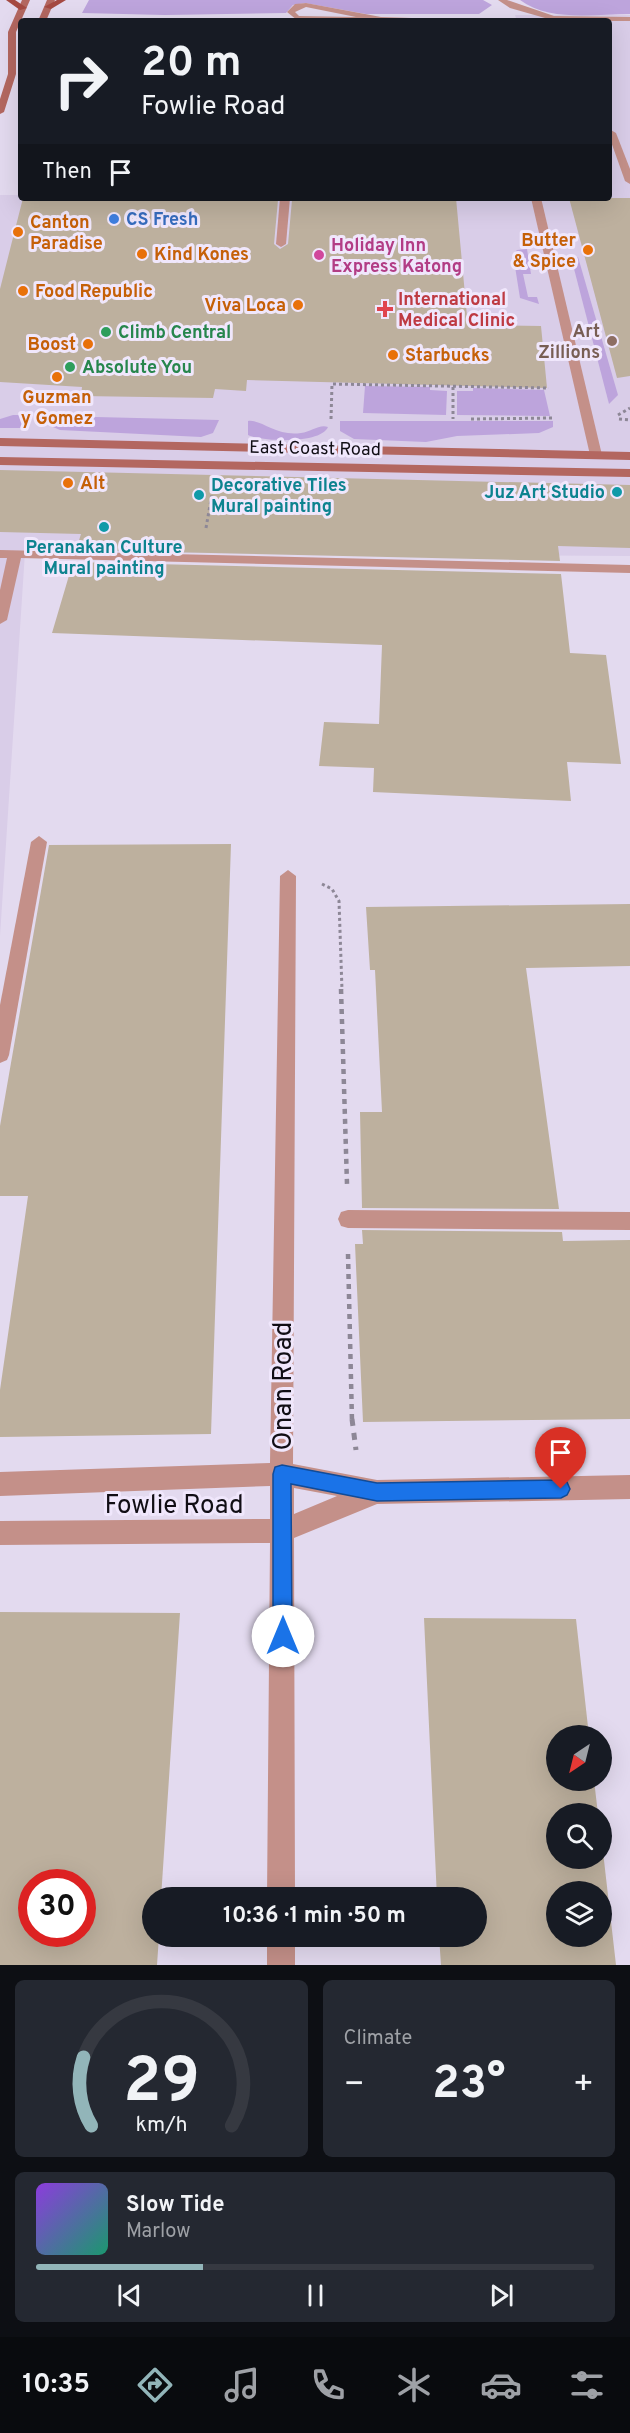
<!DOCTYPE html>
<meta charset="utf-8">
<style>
body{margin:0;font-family:Overpass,sans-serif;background:#242831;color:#f1f3f6;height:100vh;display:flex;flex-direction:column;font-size:22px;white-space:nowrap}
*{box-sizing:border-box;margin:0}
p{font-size:20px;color:#9ea1a6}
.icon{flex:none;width:33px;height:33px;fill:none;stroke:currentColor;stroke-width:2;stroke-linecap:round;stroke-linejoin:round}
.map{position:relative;height:1965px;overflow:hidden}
.sheet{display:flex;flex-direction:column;gap:15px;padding:15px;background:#0d0f14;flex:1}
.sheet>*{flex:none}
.banner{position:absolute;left:18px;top:18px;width:594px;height:183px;border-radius:6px;box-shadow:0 6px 24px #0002;background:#171b24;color:#f1f3f6;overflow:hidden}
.needle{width:39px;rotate:215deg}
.fabs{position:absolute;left:546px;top:1725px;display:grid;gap:12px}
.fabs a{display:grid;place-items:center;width:66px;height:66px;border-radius:50%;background:#171b24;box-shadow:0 6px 24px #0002;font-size:30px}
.speed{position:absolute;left:18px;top:1869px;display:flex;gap:12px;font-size:30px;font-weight:700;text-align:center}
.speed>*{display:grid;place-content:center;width:78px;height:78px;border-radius:50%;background:#171b24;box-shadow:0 6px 24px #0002;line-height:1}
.speed .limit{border:9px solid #d22;background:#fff;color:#111}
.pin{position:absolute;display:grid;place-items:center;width:51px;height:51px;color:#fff;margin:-62px -26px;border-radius:50% 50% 50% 0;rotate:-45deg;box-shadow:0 0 6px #0007}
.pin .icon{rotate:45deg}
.me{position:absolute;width:66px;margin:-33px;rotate:0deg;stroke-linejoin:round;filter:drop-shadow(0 0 4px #0008)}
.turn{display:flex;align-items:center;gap:21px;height:126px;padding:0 24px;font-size:27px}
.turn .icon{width:78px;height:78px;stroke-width:2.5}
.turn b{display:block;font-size:42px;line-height:51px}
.then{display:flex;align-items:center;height:57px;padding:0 24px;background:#0003;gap:12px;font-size:22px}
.big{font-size:45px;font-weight:700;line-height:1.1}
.sheet .card{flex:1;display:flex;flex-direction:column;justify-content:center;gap:9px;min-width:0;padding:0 21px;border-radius:9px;background:#242831}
.sheet .dial{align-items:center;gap:0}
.dial svg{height:156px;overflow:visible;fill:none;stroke:#363941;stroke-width:7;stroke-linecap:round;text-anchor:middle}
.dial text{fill:#f1f3f6;stroke:none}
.song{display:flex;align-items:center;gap:18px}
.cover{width:72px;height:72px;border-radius:9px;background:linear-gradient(135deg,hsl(270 70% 55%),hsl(160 70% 35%))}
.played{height:6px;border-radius:3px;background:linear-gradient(90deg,#92b5b9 30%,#363941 30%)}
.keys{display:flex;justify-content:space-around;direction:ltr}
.heat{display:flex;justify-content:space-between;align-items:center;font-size:33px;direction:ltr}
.sheet .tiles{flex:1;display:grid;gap:15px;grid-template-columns:1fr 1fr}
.card:last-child{grid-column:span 2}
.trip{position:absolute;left:142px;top:1887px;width:345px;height:60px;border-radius:30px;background:#171b24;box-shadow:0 6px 24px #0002;font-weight:700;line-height:60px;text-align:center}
.menu{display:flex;height:96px;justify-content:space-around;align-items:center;background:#090b0e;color:#9ea1a6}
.menu .icon{width:42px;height:42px}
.menu .on{color:#92b5b9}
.menu b{font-size:27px;color:#f1f3f6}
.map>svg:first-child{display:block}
.built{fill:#d9cde8}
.green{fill:#bda4dc}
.building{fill:#bdb09e;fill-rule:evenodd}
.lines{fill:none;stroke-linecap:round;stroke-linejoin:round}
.path-far2{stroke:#8d8796;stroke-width:3;stroke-dasharray:3 3;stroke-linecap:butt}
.path-far1{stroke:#8d8796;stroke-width:4.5;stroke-dasharray:5 5;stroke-linecap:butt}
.path{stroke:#8d8796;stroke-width:5;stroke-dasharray:7 7;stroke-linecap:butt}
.lane{fill:#c49089;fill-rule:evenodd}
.street{fill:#c49089;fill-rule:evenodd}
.secondary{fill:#b36760;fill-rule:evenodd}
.primary{fill:#a54942;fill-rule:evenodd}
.route{fill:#1a73e8;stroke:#114b97;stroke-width:1.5}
.shop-dot{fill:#3f7fe0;stroke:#f0e7fc;stroke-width:2}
.food-dot{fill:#e8710a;stroke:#f0e7fc;stroke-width:2}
.hotel-dot{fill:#d1479c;stroke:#f0e7fc;stroke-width:2}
.health-dot{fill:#e0444e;stroke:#f0e7fc;stroke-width:2}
.leisure-dot{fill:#2e9e5b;stroke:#f0e7fc;stroke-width:2}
.education-dot{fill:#8d6e63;stroke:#f0e7fc;stroke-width:2}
.culture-dot{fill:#0f9aa8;stroke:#f0e7fc;stroke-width:2}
.labels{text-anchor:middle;stroke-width:6;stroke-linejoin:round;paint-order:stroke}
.far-shop-label{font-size:18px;font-weight:bold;fill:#366cbe;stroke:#f0e7fc;text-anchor:start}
.far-food-label{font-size:18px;font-weight:bold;fill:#c56008;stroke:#f0e7fc;text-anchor:start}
.far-hotel-label{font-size:18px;font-weight:bold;fill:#b23c85;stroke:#f0e7fc;text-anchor:start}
.far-health-label{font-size:18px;font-weight:bold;fill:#be3a42;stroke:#f0e7fc;text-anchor:start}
.far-education-label{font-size:18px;font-weight:bold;fill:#785e54;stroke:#f0e7fc;text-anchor:end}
.far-leisure-label{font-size:18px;font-weight:bold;fill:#27864d;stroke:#f0e7fc;text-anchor:start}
.far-street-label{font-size:18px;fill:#110e15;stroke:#f0e7fc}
.far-culture-label{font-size:18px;font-weight:bold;fill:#0d838f;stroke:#f0e7fc;text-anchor:start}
.near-street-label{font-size:26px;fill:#110e15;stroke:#f0e7fc}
</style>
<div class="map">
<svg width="630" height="1965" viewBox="0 0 630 1965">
<rect width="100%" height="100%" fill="#e3daef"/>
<polygon class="built" points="515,15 630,15 630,556 25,552 0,936 0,195 21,195 21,198 609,198 609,21 517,21"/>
<g class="green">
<polygon points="89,0 483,0 492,5 479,14 366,14 305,3 293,5 286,13 165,15 82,13"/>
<path d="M520 0H630V14C595 14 549 22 520 0Z"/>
<polygon points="527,249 531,274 523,274 528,297 537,297 539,304 520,298 513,254 517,250"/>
<polygon points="578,257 618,395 609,404 572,261"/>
<polygon points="365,386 430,387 430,390 447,391 446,415 363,413"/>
<polygon points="473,388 544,390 550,416 457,415 457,391 473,391"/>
<polygon points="13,415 33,415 28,428 0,428 0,419"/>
<polygon points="55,416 219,420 213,433 201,437 60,430 53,427"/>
<path d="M248 421C261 419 277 437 301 433 311 432 319 424 328 427 321 444 263 442 248 435Z"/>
<polygon points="340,421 553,421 553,427 539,433 457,436 426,442 354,439 340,431"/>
</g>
<g class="building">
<polygon points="23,198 278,200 274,244 280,249 288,244 292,200 296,198 456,198 467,316 473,317 474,325 541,326 547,388 247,380 246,391 215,389 213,398 81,396 82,387 0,382 0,289"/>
<polygon points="569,198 630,198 630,376 617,378"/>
<polygon points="0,470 630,485 630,548 558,546 560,561 76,550 81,534 0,532"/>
<polygon points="73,562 561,574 570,653 606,655 621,764 567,762 571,801 373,792 374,768 319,766 324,722 379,724 382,645 52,633"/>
<polygon points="231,844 211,1434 0,1437 0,1390 28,1196 0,1196 0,1126 49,845"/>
<polygon points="630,904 630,966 526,968 559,1209 362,1208 360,1112 382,1112 375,970 370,970 366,907"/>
<polygon points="362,1230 562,1232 563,1241 630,1240 630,1419 363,1422 355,1244 363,1244"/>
<path d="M0 1612 180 1613 161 1898H153V1936H159L157 1965H0ZM32 1882H82V1934H32Z"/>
<path d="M424 1618 576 1619 589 1736H556V1780H594L598 1814H556V1858H602V1843L616 1965H441L439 1936H477V1898H437ZM556 1892H602V1936H556Z"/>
</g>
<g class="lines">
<g class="path-far2">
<polyline points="453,387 453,419"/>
<polyline points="618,415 630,408"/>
<polyline points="331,419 332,384 549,388"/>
<polyline points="471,419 553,418"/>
<polyline points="619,419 630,420"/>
<polyline points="206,528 212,494"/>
<polyline points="322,884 332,889 339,901 342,990"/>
</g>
<g class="path-far1">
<polyline points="341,989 347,1184"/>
<polyline points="348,1254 352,1421"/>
</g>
<polyline class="path" points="352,1419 356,1450"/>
<g class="lane">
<polygon points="498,0 507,0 554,16 630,17 630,21 535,21 545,18 510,8"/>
<path d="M306 3 381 17 504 21 297 20 287 12 295 4ZM306 7 356 17 299 16 295 12Z"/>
<polygon points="609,129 616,133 630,169 630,184 625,181 609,136"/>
<polygon points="280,198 290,198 286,244 281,247 276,244"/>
<polygon points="0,550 630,565 630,573 21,558 7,620 0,624 0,590 7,558 0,558"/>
<polygon points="39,836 47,842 9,1055 7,1060 0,1063 0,1005 31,842"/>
</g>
<g class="street">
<polygon points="531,198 541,198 602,455 600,458 590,455"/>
<path d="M288 870 296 876 293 1464 377 1480 630 1475V1499L377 1504 294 1538 295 1898H267L270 1543 0 1545V1521L270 1519V1486L0 1496V1472L270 1463 280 876ZM294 1488 337 1496 294 1514Z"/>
<polygon points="348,1210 630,1212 630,1230 348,1228 341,1226 338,1219 341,1212"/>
<rect x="267" y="1936" width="28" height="29"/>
</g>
<g class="secondary">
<polygon points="22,0 30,0 16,32 16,74 4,112 0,114 0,99 8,74 8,32"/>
<polygon points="47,0 55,0 46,21 38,21"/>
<polygon points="0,438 630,452 630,460 0,446"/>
<polygon points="0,457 630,469 630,477 0,465"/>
</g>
<g class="primary">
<polygon points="6,0 15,0 27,8 20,10"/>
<polygon points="57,0 66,0 51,9 44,7"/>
</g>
</g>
<polygon class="route" points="282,1465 377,1483 561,1480 567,1482 570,1489 567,1495 561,1498 377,1501 291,1484 292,1636 290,1643 283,1646 276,1643 273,1636 273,1474 275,1467"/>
<circle class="shop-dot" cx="114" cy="219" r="6"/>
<g class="food-dot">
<circle cx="18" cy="232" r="6"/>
<circle cx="588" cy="250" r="6"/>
<circle cx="142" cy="254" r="6"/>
<circle cx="23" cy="291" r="6"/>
<circle cx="298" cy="305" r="6"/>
<circle cx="88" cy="344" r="6"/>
<circle cx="393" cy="355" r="6"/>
<circle cx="57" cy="377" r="6"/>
<circle cx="68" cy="483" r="6"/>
</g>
<circle class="hotel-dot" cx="319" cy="255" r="6"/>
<path class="health-dot" d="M382 300h6v6h6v6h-6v6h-6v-6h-6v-6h6z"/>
<g class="leisure-dot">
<circle cx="106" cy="332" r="6"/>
<circle cx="70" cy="367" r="6"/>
</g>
<circle class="education-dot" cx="612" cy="341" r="6"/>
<g class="culture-dot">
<circle cx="617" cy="492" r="6"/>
<circle cx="199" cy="495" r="6"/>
<circle cx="104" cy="527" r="6"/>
</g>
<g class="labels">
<g class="far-shop-label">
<text x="126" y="225">CS Fresh</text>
</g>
<g class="far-food-label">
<text x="30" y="228">Canton<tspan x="30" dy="21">Paradise</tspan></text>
<text x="576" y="246" text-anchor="end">Butter<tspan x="576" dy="21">&amp; Spice</tspan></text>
<text x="154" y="260">Kind Kones</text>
<text x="35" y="297">Food Republic</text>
<text x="286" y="311" text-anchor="end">Viva Loca</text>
<text x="76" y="350" text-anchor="end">Boost</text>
<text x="405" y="361">Starbucks</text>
<text x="57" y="403" text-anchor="middle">Guzman<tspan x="57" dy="21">y Gomez</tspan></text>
<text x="80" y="489">Alt</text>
</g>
<g class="far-hotel-label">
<text x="331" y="251">Holiday Inn<tspan x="331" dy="21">Express Katong</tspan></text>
</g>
<g class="far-health-label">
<text x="398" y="305">International<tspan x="398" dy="21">Medical Clinic</tspan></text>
</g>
<g class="far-education-label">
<text x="600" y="337">Art<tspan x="600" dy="21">Zillions</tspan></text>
</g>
<g class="far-leisure-label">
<text x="118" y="338">Climb Central</text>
<text x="82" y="373">Absolute You</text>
</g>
<g class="far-street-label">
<text transform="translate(315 448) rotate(1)" y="6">East Coast Road</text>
</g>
<g class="far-culture-label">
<text x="211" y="491">Decorative Tiles<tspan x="211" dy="21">Mural painting</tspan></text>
<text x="605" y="498" text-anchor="end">Juz Art Studio</text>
<text x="104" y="553" text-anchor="middle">Peranakan Culture<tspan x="104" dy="21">Mural painting</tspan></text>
</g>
<g class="near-street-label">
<text transform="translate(282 1386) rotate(-90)" y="9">Onan Road</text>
<text x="174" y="1513">Fowlie Road</text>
</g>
</g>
</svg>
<div class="fabs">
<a><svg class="needle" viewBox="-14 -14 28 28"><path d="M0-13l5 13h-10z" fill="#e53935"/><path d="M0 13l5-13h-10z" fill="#9ea1a6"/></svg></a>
<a><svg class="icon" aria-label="search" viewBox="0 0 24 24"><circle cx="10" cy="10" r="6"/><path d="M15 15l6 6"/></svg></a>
<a><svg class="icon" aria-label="layers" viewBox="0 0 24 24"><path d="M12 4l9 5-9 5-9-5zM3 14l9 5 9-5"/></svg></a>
</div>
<div class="speed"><div class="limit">30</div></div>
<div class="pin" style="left:561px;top:1489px;background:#d93025"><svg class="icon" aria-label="arrive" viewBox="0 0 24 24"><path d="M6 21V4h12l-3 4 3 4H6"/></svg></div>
<svg class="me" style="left:283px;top:1636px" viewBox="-20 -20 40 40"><circle r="19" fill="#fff"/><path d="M0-13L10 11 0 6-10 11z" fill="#1a73e8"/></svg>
<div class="trip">10:36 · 1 min · 50 m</div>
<div class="banner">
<div class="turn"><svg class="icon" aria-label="right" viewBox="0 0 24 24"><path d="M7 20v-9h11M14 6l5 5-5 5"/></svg><div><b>20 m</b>Fowlie Road</div></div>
<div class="then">Then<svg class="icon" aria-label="arrive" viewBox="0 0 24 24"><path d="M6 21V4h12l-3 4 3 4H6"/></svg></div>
</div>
</div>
<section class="sheet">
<div class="tiles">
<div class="card dial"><svg viewBox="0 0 100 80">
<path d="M14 69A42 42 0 1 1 86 69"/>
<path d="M14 69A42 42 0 0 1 10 34" stroke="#92b5b9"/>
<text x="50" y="56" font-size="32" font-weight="700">29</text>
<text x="50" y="72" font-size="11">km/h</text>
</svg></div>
<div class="card"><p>Climate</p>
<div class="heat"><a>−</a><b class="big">23°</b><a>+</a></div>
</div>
<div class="card">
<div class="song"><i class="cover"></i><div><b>Slow Tide</b><p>Marlow</p></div></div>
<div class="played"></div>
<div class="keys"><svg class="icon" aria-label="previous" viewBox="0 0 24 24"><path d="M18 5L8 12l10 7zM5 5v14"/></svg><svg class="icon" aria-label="pause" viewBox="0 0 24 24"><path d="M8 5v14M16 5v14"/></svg><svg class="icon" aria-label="next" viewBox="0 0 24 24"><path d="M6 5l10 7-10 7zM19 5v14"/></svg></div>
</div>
</div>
</section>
<nav class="menu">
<b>10:35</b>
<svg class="icon on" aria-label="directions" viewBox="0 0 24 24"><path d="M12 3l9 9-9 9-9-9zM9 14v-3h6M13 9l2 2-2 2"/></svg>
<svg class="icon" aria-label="music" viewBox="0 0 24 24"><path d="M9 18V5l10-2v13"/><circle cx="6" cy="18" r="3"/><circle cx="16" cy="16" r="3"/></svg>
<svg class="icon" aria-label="phone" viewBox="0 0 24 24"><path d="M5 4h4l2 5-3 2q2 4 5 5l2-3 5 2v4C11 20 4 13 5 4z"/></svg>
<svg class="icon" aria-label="climate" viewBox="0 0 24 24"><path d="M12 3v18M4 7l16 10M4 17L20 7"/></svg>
<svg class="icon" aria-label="car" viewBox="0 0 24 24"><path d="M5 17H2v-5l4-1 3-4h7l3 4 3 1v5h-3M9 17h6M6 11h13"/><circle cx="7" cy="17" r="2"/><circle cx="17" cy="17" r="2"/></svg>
<svg class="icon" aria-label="filters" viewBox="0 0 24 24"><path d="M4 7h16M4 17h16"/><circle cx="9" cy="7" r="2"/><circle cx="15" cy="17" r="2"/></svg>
</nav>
